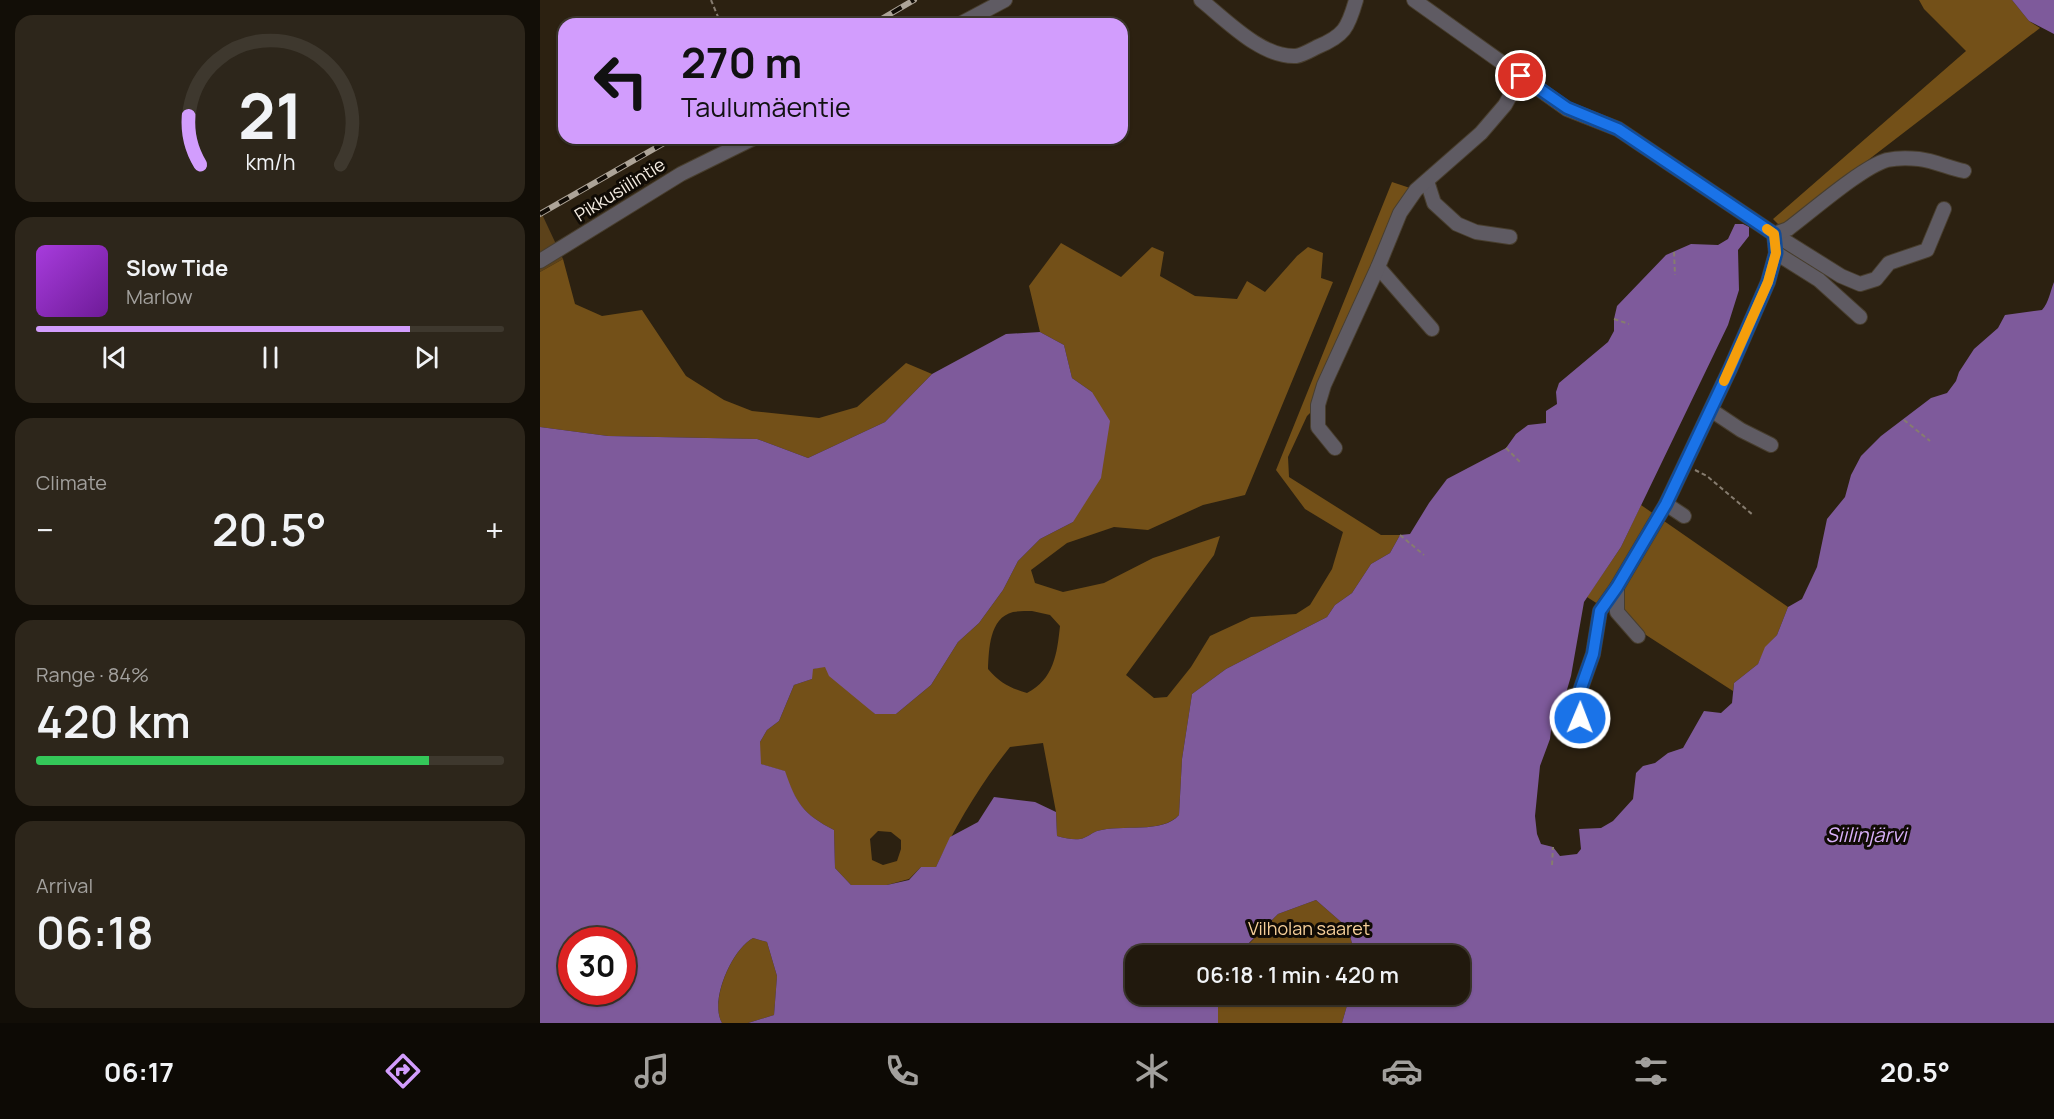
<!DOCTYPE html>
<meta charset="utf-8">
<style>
body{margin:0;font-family:Manrope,sans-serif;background:#2d261b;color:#f1f3f6;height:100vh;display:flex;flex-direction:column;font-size:22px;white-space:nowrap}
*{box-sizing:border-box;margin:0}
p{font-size:20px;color:#a2a09d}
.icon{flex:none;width:33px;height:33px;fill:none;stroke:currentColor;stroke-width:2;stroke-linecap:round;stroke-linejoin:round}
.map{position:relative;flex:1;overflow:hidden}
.side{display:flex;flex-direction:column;gap:15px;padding:15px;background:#120e07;width:540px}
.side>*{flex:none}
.hud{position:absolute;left:18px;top:18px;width:570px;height:126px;border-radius:18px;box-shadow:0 2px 4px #0004,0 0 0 2px #3e382e;background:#d29dfd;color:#111;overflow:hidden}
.speed{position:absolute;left:18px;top:927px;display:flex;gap:12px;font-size:30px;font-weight:700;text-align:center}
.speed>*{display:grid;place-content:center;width:78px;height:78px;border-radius:50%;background:#21190d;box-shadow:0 2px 4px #0004,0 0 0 2px #3e382e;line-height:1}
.speed .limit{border:9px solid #d22;background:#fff;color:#111}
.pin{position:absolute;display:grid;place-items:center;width:51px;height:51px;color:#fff;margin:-26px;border:3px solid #fff;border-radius:50%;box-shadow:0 2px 6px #0007}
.me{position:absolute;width:66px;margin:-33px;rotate:1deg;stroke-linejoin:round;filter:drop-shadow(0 0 4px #0008)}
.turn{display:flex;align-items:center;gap:21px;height:126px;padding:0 24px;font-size:27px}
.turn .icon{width:78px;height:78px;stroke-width:2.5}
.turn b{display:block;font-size:42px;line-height:51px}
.big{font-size:45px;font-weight:600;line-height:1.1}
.side .widget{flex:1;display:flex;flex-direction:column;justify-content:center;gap:9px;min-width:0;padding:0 21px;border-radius:18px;background:#2d261b}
.side .dial{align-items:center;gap:0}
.dial svg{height:156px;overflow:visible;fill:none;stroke:#3e382e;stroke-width:7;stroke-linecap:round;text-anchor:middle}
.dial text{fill:#f1f3f6;stroke:none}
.song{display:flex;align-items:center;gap:18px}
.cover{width:72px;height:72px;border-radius:9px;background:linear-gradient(135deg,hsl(280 70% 55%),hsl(280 70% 35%))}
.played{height:6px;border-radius:3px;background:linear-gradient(90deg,#d29dfd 80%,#3e382e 80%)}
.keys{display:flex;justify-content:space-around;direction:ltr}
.heat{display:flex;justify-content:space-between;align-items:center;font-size:33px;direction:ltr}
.charge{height:9px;border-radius:4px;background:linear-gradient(90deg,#34c759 84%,#3e382e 0)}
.trip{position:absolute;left:585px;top:945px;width:345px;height:60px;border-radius:18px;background:#21190d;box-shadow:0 2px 4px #0004,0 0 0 2px #3e382e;font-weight:600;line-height:60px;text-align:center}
.dock{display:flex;height:96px;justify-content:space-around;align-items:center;background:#0d0a05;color:#a2a09d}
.dock .icon{width:42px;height:42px}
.dock .active{color:#d29dfd}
.dock b{font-size:27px;color:#f1f3f6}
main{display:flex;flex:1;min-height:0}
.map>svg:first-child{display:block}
.green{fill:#5c421a}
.forest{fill:#735018;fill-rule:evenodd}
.water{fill:#7e5a9b;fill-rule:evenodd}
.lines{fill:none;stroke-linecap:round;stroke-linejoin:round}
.minor-casing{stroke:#483e2e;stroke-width:16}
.path{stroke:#867c6f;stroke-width:2;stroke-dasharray:4.5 3;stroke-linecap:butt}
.minor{stroke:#5f5b63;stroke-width:14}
.rail-casing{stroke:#ada498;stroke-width:6}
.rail{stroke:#100b05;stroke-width:4;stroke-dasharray:11;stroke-linecap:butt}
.route-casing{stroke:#114b97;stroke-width:15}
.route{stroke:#1a73e8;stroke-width:10}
.slow{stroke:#f59e0b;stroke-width:10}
.labels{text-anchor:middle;stroke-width:6;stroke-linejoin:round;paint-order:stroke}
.street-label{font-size:18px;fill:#f5ede3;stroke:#100b05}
.park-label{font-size:18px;fill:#f6cf9a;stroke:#100b05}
.water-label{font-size:20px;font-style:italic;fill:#d8b0f9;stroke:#100b05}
</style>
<main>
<section class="side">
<div class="widget dial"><svg viewBox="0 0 100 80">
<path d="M14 69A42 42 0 1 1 86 69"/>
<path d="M14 69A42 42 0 0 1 8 44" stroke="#d29dfd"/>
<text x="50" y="56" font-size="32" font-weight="700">21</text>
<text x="50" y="72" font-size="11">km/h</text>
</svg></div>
<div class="widget">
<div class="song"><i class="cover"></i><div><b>Slow Tide</b><p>Marlow</p></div></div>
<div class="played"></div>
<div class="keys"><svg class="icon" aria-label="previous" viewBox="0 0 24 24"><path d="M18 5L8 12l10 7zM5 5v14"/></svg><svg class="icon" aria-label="pause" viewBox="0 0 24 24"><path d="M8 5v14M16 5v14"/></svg><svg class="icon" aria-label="next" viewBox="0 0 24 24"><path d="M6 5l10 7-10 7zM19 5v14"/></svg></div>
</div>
<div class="widget"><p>Climate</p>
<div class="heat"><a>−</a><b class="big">20.5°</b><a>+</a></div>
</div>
<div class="widget"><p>Range · 84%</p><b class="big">420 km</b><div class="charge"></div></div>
<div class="widget"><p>Arrival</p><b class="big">06:18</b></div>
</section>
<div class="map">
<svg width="1514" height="1023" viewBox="0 0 1514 1023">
<rect width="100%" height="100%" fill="#2c2111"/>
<polygon class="green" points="0,210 23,259 0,272"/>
<g class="forest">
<polygon points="1379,0 1472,0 1489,21 1500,28 1241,227 1233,219 1426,51 1384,9"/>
<path d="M852 182 876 190 778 405 767 416 748 457 749 477 841 535H860L850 553 831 564 812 593 795 605 787 617 686 669 652 694 642 759 639 815C622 834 581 824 557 831 551 833 547 838 540 839 533 840 524 838 517 836L516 812 503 743 470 747C441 783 416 825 396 867H381L369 879 347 885H311L295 868 294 830C263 814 256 803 244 771L220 764V742L227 730 239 721 254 685 272 679V669L285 666 335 714H356L391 685 418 642 439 623 463 590 478 561 500 539 533 522 552 392 532 378 524 345 500 332 489 286 521 243 581 277 612 247 624 252 620 276 655 296 697 299 707 281 725 292 757 256 768 247 783 253 781 278 793 282 705 495 663 505 608 530 574 527 527 543 491 570 495 583 523 592 564 583 613 558 680 536 674 555 586 675 614 698 627 697 651 667 670 636 711 617 756 614 770 605 792 569 803 532 765 509 736 470ZM492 611 510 615 520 626C517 654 514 679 487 693 470 688 460 683 448 669 449 650 449 618 473 612 479 611 486 611 492 611ZM338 831 351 832 361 840V849L357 861 343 865 332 860 330 839Z"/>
<polygon points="23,259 35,304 62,316 102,310 146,376 184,400 212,411 279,418 317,407 366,363 392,374 345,422 268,458 217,439 68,436 0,427 0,272"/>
<polygon points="1101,505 1248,607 1237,635 1226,647 1218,664 1194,683 1193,691 1047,597 1081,547"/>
<polygon points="776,900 808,928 815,955 697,956 738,914"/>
<path d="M213 938 227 942 237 976 234 1015 208 1023H182C169 1001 192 949 213 938Z"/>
<polygon points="678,995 810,995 802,1023 678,1023"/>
</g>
<g class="water">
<polygon points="1472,0 1514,0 1514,34 1489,21"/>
<path d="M1195 224H1203L1209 227V236L1198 250 1199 290 1188 325 1081 547 1044 602 1031 676 1022 707 1012 722 1010 739 1000 766 995 816 997 834 1001 844 1013 847 1020 856 1037 854 1041 849 1039 829 1061 828 1073 821 1093 799 1096 773 1103 766 1115 763 1128 753 1143 748 1164 711 1181 713 1192 703 1194 683 1218 664 1225 647 1237 635 1248 607 1262 599 1277 567 1287 519 1305 497 1311 475 1321 456 1341 436 1391 398 1407 393 1416 381 1419 372 1434 349 1458 328 1465 315 1502 310C1509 302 1510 292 1514 282V1023H802L810 995 920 994V956L815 955 808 928 776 900 738 914 697 955 596 956V994L678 995V1023H208L234 1015 237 976 227 942 213 938C192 949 169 1001 182 1023H0V427L68 436 217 439 268 458 345 422 392 374 466 334 500 332 524 345 532 378 552 392 570 421 561 478 533 522 500 539 478 561 463 590 439 623 418 642 391 685 356 714H335L289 676 285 667 273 669 272 679 254 685 239 721 227 730 220 742 221 764 245 771C256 803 263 814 294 830L295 868 311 885H347L369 880 381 867H396L410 837 438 822 454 797 495 802 516 812 517 836C524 838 533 840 540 839 547 838 551 833 557 831 581 824 623 834 639 815L642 759 652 694 686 669 787 617 795 605 812 593 831 564 850 553 860 535 870 534 889 503 907 479 966 448 976 434 988 425 1006 423V411L1017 404 1016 392 1019 383 1068 342 1074 331V319L1077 306 1126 255 1151 244 1178 245 1188 239ZM82 940V992H32V940Z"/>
</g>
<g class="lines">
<g class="minor-casing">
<g id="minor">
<path d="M661 0C686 20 722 58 756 56 763 55 771 50 777 47 804 36 808 28 816 0"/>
<polyline points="874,0 1027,109 1078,129 1234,234 1301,276 1320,284 1336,279 1349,263 1387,250 1404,209"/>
<polyline points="420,24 465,0"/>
<polyline points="887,181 894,203 917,224 936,232 970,237"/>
<polyline points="1236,253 1279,280 1320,317"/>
<polyline points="0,261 141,174 214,138"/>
<polyline points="838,267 892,329"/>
<polyline points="1171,410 1201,430 1231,445"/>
<polyline points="795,448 778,427 778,405 784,385 838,267 860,213 876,190 941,133 965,105 981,76"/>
<polyline points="1126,504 1144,516"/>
<polyline points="1077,587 1077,612 1098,636"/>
<path d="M1049 733 1040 718 1041 688 1053 654 1060 611 1077 587 1126 504 1190 369 1228 282 1236 253 1234 234 1248 229C1271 212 1322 167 1347 160 1356 158 1370 158 1379 159 1395 161 1409 168 1424 171"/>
</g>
</g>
<g class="path">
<polyline points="171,0 181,24"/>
<polyline points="1134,252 1135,275"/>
<polyline points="1074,319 1089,324"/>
<polyline points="1364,420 1390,441"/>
<polyline points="966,448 981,463"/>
<polyline points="1155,470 1167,476 1213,515"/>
<polyline points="860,535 884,555"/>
<polyline points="1012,865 1013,847"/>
</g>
<use href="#minor" class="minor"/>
<g class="rail-casing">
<g id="rail">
<polyline points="333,24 374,0"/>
<polyline points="0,214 133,138"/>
</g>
</g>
<use href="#rail" class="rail"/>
</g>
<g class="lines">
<g class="route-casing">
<polyline id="route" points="981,76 1027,108 1078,129 1234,234 1236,253 1228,282 1190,369 1126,504 1077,587 1060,611 1053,654 1041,688 1040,718"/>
</g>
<use href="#route" class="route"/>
<polyline class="slow" points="1184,381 1228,282 1236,253 1234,234 1227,229"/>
</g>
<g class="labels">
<g class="street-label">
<text transform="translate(80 190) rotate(-32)" y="6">Pikkusiilintie</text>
</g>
<g class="park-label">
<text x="769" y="935">Vilholan saaret</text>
</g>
<g class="water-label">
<text x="1326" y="842">Siilinjärvi</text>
</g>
</g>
</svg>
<div class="speed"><div class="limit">30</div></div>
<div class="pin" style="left:981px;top:76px;background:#d93025"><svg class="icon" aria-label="arrive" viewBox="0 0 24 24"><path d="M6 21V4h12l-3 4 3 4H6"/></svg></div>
<svg class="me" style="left:1040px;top:718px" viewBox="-20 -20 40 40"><circle r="17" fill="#1a73e8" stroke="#fff" stroke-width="3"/><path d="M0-11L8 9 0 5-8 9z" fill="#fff"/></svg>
<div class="trip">06:18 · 1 min · 420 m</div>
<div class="hud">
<div class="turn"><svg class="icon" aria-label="left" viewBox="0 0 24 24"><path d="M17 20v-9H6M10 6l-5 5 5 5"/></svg><div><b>270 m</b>Taulumäentie</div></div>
</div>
</div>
</main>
<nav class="dock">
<b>06:17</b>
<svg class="icon active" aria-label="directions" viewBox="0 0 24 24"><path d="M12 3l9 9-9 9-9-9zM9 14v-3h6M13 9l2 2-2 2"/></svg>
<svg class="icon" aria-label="music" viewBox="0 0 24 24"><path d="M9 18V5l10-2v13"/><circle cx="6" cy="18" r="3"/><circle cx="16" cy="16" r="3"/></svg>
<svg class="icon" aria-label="phone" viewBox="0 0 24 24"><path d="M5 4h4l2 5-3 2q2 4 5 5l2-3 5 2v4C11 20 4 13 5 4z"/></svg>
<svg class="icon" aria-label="climate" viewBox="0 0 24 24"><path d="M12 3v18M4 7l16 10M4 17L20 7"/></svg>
<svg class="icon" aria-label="car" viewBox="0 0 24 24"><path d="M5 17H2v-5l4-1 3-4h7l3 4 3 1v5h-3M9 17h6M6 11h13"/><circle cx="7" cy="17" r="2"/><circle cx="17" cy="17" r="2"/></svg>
<svg class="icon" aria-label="filters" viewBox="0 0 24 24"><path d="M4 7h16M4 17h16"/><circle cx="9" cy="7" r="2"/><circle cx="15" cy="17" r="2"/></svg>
<b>20.5°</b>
</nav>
